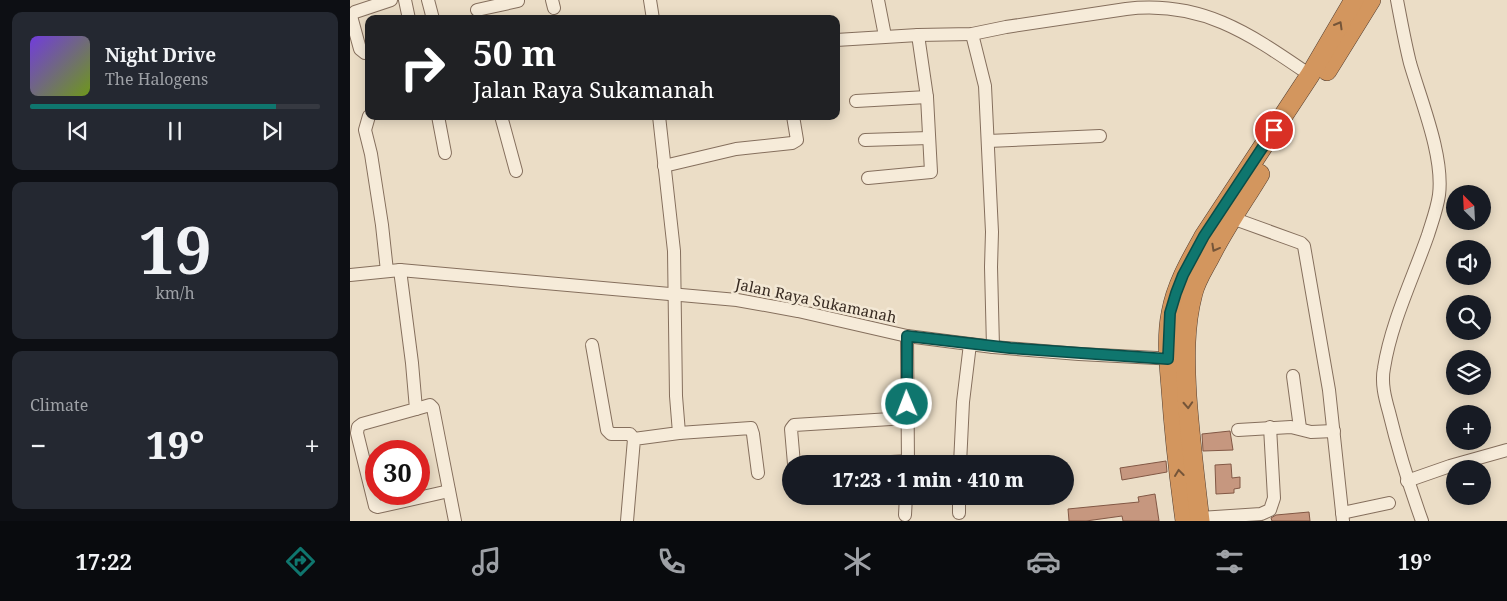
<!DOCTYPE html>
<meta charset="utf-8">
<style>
body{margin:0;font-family:"Noto Serif",serif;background:#242831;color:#f1f3f6;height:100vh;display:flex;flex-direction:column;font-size:19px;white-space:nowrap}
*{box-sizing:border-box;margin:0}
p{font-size:16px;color:#9ea1a6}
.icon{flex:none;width:28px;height:28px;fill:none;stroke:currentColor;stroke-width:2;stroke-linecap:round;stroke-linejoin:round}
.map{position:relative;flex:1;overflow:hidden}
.panel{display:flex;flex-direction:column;gap:12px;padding:12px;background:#0d0f14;width:350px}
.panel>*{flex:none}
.banner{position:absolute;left:15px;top:15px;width:475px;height:105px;border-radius:10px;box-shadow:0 2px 12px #0003;background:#202124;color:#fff;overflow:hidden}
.needle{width:32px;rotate:336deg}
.controls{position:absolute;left:1096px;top:185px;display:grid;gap:10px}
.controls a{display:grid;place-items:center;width:45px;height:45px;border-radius:50%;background:#171b24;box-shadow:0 2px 12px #0003;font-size:25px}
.speed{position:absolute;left:15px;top:440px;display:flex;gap:10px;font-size:25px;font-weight:700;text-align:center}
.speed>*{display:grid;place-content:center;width:65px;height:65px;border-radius:50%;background:#171b24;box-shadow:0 2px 12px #0003;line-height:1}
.speed .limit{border:8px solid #d22;background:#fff;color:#111}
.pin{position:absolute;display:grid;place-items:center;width:42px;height:42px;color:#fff;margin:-21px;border:2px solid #fff;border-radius:50%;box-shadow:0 1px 5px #0007}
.me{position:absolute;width:55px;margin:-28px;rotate:359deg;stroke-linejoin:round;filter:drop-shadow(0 0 4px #0008)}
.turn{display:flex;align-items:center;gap:18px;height:105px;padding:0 25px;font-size:22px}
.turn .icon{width:65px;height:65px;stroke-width:2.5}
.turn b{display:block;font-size:35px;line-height:42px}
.big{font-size:38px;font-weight:800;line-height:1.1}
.panel .card{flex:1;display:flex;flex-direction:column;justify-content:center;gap:8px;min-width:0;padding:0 18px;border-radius:10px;background:#242831}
.panel .dial{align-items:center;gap:0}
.dial b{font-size:65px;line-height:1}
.song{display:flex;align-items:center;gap:15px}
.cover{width:60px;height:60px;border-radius:8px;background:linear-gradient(135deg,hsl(260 70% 55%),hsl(80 70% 35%))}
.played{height:5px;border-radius:2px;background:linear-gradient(90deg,#0f766e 85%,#363941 85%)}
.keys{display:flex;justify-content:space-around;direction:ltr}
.heat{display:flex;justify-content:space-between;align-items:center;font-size:28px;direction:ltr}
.trip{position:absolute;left:432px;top:455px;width:292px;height:50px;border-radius:25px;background:#171b24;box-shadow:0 2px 12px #0003;font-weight:800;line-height:50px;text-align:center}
.tab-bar{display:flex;height:80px;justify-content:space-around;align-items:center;background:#090b0e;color:#9ea1a6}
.tab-bar .icon{width:35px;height:35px}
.tab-bar .active{color:#0f766e}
.tab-bar b{font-size:22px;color:#f1f3f6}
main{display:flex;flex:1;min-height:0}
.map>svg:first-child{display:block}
.building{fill:#c6977f;stroke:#825845}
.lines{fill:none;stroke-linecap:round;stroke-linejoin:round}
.minor-casing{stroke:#856f5d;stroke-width:14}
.highway-casing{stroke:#533e31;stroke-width:20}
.minor{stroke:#f6ebd9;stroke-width:12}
.highway{stroke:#d3965e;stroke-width:19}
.oneway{stroke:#755539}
.route-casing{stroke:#0a4d48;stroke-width:12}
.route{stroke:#0f766e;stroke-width:9}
.labels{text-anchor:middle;stroke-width:5;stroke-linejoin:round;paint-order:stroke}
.street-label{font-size:15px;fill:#362920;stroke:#f3e8d5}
</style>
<main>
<section class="panel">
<div class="card">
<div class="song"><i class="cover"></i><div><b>Night Drive</b><p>The Halogens</p></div></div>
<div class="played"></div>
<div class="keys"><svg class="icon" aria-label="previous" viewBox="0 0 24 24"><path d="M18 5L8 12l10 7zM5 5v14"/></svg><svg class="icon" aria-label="pause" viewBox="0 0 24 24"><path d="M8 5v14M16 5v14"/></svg><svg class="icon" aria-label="next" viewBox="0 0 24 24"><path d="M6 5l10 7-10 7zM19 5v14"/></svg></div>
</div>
<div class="card dial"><b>19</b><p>km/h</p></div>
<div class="card"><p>Climate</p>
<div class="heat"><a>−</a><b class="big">19°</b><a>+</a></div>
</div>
</section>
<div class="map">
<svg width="1157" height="521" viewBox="0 0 1157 521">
<rect width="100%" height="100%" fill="#ebddc6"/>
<g class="building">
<polygon points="880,431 883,450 853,451 852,434"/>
<polygon points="816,461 817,472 772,480 770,468"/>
<polygon points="881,464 882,478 890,477 890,488 884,489 884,493 866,494 865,465"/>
<polygon points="805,494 809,521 773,521 772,516 736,521 719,521 718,509 789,502 788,497"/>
<polygon points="959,512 960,521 922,521 921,518 926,515"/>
</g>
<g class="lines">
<g class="minor-casing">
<g id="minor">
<polyline points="55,0 59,19"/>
<polyline points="78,0 83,19"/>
<polyline points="202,0 204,8"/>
<polyline points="300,0 303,19"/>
<polyline points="528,0 535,36"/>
<path d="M1047 0C1051 21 1055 43 1060 63 1071 101 1094 156 1089 195 1087 209 1082 222 1078 235 1063 278 1041 323 1034 368 1031 383 1035 398 1039 412 1048 449 1059 485 1072 521"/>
<polyline points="127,10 168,1"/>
<polyline points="622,34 635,86 642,232 641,267 643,347"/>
<path d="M486 40 568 35 622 34 656 27 776 9C852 0 900 34 960 75"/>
<polyline points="19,53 15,53 10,49 1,16 5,12 41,0"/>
<polyline points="506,101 577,97"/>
<polyline points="19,116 15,130 21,154 32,225 37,271"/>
<polyline points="88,116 95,153"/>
<polyline points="151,116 166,171"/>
<polyline points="515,140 579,138"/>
<polyline points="638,141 750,136"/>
<polyline points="314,166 386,149 442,143 447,140 443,116"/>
<polyline points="518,178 581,172 577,97 568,35"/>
<polyline points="882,218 951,243 954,246 979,390 993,521"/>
<polyline points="50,270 62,363 66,409 12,424 8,427 7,433 25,506 28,507 99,491"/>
<polyline points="0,275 50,270 387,300 448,311 557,336 643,347 729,354 826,359"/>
<polyline points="557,336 558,464"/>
<polyline points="242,345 257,430 261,434 280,434 284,439"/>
<polyline points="943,376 950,428"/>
<polyline points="66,409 80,405 83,408 105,521"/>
<polyline points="888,430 941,427 961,432 984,431"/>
<polyline points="329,433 401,428 403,434 408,473"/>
<polyline points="444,464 441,429 444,425 557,418"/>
<polyline points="508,464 558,461"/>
<polyline points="610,464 613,402 620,344"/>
<polyline points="1057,481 1100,466 1157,450"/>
<polyline points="609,513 609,496"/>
<polyline points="992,513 1039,503"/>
<polyline points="555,515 556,496"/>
<polyline points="850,518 911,514 920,510 924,498 920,427"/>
<polyline points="277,521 284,439 329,433 326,396 324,251 309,116"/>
</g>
</g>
<g class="highway-casing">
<g id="highway">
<polyline points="977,71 1021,0"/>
<path d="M835 521C829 477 824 433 821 389 819 364 816 338 821 313 826 285 840 261 854 236L960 75 1004 0"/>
<path d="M850 521C845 479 840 438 837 396 835 361 834 327 843 293 846 281 853 270 859 259 874 229 893 202 910 174"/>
</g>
</g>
<use href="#minor" class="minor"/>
<use href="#highway" class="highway"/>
</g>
<defs><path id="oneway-chevron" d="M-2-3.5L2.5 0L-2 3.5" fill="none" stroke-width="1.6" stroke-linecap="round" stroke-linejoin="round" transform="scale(1.25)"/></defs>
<g class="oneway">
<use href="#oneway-chevron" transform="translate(989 25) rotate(-60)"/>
<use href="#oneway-chevron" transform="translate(865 248) rotate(119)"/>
<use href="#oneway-chevron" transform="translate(838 405) rotate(87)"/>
<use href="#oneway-chevron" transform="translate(829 473) rotate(-97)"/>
</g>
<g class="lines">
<g class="route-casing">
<polyline id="route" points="557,404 557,336 660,348 818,359 820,313 826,293 833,275 854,236 924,130"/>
</g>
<use href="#route" class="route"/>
</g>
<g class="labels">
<g class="street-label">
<text transform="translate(466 301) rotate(12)" y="5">Jalan Raya Sukamanah</text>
</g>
</g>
</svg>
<div class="controls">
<a><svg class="needle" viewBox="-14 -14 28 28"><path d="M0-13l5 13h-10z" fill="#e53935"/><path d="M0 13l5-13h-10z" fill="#9ea1a6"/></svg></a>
<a><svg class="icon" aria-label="sound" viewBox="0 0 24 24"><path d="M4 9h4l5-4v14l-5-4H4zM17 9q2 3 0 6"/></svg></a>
<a><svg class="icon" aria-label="search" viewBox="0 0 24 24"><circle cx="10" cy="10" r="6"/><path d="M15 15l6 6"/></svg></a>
<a><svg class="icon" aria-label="layers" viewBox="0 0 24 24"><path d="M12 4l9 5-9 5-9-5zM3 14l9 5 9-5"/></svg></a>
<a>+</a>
<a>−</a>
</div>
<div class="speed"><div class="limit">30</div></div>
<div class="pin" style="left:924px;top:130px;background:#d93025"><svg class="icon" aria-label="arrive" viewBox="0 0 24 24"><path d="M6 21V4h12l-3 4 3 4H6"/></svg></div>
<svg class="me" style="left:557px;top:404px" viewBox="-20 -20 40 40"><circle r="17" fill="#0f766e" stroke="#fff" stroke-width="3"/><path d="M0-11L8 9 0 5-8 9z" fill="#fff"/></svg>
<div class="trip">17:23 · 1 min · 410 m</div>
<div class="banner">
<div class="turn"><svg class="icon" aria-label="right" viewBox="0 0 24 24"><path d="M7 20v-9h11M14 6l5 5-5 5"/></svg><div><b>50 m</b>Jalan Raya Sukamanah</div></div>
</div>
</div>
</main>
<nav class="tab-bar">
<b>17:22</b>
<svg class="icon active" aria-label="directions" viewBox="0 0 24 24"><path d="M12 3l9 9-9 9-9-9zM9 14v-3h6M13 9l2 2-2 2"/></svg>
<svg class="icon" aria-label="music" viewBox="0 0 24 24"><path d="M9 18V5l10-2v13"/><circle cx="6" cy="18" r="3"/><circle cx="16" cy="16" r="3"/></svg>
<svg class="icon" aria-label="phone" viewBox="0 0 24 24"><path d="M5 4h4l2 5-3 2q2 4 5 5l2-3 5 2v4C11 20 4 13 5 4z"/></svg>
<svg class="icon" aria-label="climate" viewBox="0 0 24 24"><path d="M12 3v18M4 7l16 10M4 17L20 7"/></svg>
<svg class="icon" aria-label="car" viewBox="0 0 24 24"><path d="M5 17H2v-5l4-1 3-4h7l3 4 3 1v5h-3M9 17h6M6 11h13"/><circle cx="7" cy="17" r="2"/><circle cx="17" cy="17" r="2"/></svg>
<svg class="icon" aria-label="filters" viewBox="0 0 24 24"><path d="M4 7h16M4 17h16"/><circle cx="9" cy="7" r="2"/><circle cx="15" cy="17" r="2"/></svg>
<b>19°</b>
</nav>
